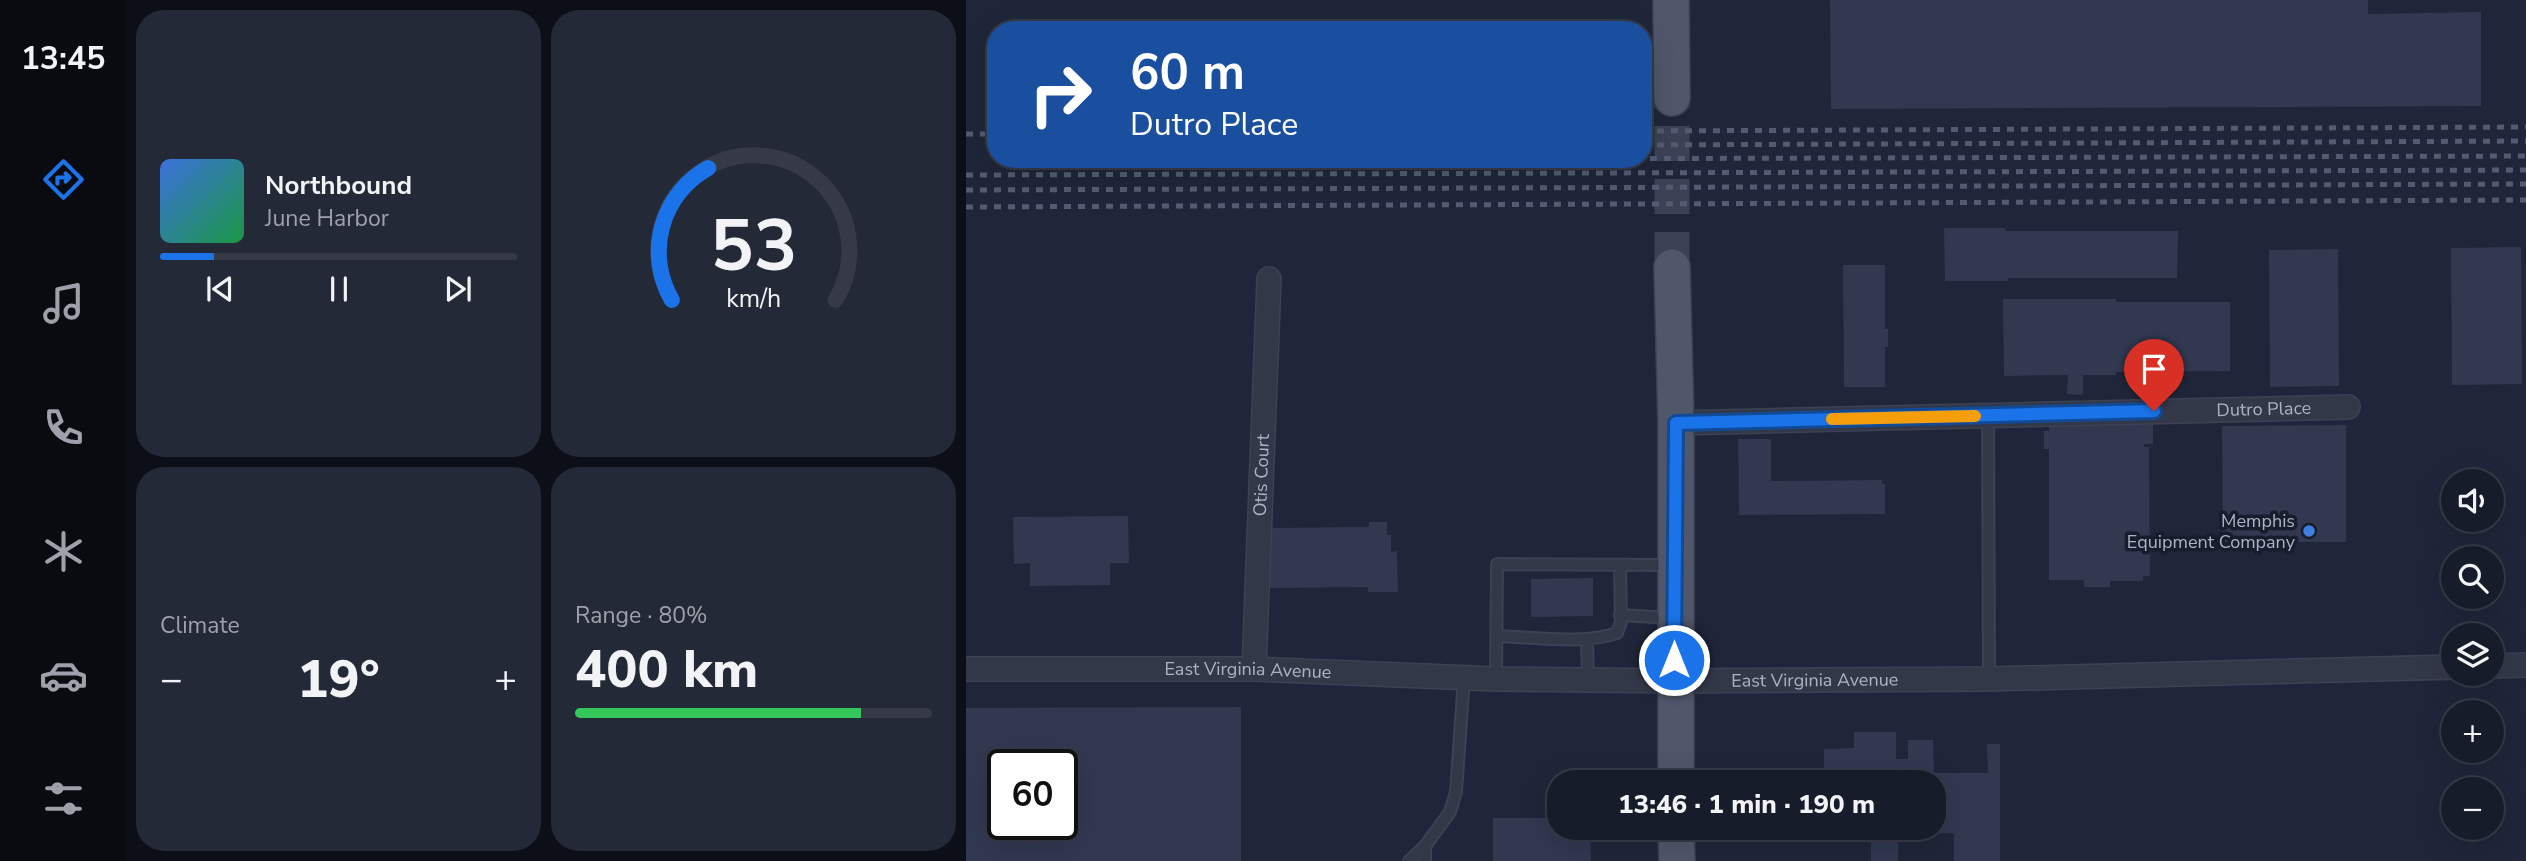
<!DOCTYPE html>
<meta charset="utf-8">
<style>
body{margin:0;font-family:"Nunito Sans",sans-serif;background:#242937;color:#f1f3f6;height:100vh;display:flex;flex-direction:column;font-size:26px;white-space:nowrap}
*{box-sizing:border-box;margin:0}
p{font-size:23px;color:#9ea1a9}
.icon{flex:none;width:38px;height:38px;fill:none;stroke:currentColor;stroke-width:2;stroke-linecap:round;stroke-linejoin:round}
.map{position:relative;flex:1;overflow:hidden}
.drawer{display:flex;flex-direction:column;gap:10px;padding:10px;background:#0d0f18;width:840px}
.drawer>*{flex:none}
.banner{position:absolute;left:21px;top:21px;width:665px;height:147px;border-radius:28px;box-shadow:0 7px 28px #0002,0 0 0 2px #363a47;background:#1a4fa0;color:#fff;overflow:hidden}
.controls{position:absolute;left:1475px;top:469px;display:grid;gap:14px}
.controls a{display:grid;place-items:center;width:63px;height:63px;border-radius:50%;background:#171c2b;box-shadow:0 7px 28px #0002,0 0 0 2px #363a47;font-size:35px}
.speed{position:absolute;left:21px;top:749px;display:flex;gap:14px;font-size:35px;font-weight:700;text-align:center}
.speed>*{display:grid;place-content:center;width:91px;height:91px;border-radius:50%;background:#171c2b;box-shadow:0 7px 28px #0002,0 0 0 2px #363a47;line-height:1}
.speed .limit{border:4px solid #111;border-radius:10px;background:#fff;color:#111}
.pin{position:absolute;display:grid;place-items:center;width:60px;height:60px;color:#fff;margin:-72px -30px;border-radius:50% 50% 50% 0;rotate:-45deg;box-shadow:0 0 7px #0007}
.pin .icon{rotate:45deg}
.me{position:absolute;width:77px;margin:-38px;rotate:0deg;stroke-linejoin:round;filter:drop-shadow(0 0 5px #0008)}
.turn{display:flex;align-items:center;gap:24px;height:147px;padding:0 28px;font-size:32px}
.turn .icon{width:91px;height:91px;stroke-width:2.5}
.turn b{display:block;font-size:49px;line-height:60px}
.big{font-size:52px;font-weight:800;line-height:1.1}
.drawer .tile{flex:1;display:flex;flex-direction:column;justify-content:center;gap:10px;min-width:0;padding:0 24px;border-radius:28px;background:#242937}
.drawer .dial{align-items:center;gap:0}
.dial svg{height:182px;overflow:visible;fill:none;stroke:#363a47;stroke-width:7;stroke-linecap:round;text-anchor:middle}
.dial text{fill:#f1f3f6;stroke:none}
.song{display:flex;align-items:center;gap:21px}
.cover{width:84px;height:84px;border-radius:10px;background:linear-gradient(135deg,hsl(220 70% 55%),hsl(140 70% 35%))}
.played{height:7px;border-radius:4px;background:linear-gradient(90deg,#1a73e8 15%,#363a47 15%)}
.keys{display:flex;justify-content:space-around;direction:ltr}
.heat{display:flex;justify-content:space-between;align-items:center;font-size:38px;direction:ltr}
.charge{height:10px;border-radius:5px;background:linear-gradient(90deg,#34c759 80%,#363a47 0)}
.drawer .tiles{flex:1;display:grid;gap:10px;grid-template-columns:repeat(2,1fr)}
.trip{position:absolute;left:581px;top:770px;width:399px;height:70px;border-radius:28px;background:#171c2b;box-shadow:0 7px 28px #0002,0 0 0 2px #363a47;font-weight:800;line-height:70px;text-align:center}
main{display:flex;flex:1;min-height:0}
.dock{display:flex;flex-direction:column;width:126px;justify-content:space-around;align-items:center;background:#090b11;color:#9ea1a9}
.dock .icon{width:49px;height:49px}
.dock .active{color:#1a73e8}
.dock b{font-size:32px;color:#f1f3f6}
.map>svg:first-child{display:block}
.building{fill:#313850;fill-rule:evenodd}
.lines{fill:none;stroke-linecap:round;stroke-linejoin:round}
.primary-tunnel{stroke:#3b4255;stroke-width:35;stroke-dasharray:35 18;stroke-linecap:butt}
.service-casing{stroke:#3c4153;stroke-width:14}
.minor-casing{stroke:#3c4153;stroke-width:26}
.primary-casing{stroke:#3c4153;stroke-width:38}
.service{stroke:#333849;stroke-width:10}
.minor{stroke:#333849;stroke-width:23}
.primary{stroke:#50576a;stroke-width:35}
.rail{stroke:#545b71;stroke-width:5;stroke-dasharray:7 7;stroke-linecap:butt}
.route-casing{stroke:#114b97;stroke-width:18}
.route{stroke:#1a73e8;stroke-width:12}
.slow{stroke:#f59e0b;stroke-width:12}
.shop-dot{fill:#3f7fe0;stroke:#181d2e;stroke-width:2.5}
.labels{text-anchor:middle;stroke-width:7;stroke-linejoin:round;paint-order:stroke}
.street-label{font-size:18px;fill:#adb2c6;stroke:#181d2e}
.poi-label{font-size:18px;fill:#adb2c6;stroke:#181d2e;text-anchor:end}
</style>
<main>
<nav class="dock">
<b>13:45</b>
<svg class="icon active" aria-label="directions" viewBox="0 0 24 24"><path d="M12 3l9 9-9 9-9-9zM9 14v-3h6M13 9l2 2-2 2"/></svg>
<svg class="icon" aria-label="music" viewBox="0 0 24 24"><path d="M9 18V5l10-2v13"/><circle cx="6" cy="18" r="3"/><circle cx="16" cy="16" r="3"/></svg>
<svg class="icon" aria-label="phone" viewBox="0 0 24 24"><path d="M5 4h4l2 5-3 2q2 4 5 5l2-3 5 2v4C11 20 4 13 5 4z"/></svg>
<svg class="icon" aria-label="climate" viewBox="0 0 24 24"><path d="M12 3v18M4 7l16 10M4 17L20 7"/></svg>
<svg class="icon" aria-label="car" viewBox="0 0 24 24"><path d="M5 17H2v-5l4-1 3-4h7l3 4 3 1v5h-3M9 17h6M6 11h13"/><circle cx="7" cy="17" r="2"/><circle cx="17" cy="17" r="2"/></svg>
<svg class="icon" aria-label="filters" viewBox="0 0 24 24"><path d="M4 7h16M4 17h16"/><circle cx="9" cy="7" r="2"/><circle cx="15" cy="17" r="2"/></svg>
</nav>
<section class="drawer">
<div class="tiles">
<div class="tile">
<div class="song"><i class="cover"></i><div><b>Northbound</b><p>June Harbor</p></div></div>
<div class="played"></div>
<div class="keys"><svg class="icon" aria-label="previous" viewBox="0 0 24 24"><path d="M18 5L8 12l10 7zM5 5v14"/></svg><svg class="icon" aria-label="pause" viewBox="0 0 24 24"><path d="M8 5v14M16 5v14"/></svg><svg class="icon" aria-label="next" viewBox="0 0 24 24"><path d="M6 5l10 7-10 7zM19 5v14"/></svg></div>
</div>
<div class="tile dial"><svg viewBox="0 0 100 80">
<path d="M14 69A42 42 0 1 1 86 69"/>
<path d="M14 69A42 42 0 0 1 30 11" stroke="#1a73e8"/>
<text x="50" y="56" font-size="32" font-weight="700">53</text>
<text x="50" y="72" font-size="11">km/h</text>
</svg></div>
<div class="tile"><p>Climate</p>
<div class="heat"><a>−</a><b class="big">19°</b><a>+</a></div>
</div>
<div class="tile"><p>Range · 80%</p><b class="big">400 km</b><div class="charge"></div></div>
</div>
</section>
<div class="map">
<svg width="1560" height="861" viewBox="0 0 1560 861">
<rect width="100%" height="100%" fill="#1f2639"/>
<g class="building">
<polygon points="864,0 1402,0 1402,14 1515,12 1515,106 865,109"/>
<polygon points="978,228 1039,228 1039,231 1212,231 1211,278 1042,278 1042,281 979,281"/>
<polygon points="1555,247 1556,384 1486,385 1485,248"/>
<polygon points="1372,249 1373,386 1304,387 1303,250"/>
<polygon points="877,265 919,265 919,329 922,329 922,347 919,347 919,387 878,387"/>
<polygon points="1037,299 1150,299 1150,302 1264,302 1264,371 1150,372 1150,375 1117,375 1117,395 1101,394 1102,375 1038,376"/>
<polygon points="1187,423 1187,444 1178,444 1178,447 1183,447 1184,576 1177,576 1177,581 1144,581 1144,587 1118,587 1118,580 1083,580 1083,449 1078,449 1078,431 1083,431 1083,424"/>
<polygon points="1380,425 1380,542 1257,542 1256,426"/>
<polygon points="772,439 805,439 805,481 916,480 916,484 919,484 919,514 773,515"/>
<polygon points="162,516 163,563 144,563 144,585 64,586 64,563 48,564 47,517"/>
<polygon points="403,522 421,522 421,535 425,535 425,552 431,551 432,592 402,592 402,587 304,588 303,528 403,527"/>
<polygon points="627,578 627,616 565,617 565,579"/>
<path d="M275 707V861H0V708ZM37 765H96V824H37Z"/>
<polygon points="888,732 930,732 930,759 942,759 942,740 967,740 968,773 1022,773 1021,744 1034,744 1034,861 988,861 988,833 932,834 932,861 905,861 905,834 817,835 817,828 968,828 968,782 858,782 858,749 888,748"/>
<polygon points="527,818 593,818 593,828 624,828 625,861 527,861"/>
</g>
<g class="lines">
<polyline class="primary-tunnel" points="706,267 706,98"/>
<g class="service-casing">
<g id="service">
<polyline points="1022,415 1023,679"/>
<polyline points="654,615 704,618"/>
<path d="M531 636C566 637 618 645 651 633L655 622 654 565"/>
<polyline points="621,639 622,680"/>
<polyline points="530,679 531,564 706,565"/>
<polyline points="443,861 459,846"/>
<polyline points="459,861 459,846 484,812 490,792 498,678"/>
</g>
</g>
<g class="minor-casing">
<g id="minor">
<path id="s1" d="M710 423 1382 407"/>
<polyline points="1526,666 1560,665"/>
<path id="s2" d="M0 669H288L530 679 708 681 1023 679 1488 667"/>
<path id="s3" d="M288 669 303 279"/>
</g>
</g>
<g class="primary-casing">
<g id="primary">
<polyline points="705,0 706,98"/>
<polyline points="706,267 710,423 710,782"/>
<polyline points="710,828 711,861"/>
</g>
</g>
<use href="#service" class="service"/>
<use href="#minor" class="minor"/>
<use href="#primary" class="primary"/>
<g class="rail">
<polyline points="677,131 1560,127"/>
<polyline points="0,134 30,134"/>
<polyline points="677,145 1560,141"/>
<polyline points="110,164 206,160 1560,156"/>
<polyline points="0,175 1560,170"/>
<polyline points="0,190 1560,184"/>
<polyline points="0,207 1560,200"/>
</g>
</g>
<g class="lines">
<g class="route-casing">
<polyline id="route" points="708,660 710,423 1188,411"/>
</g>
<use href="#route" class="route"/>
<polyline class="slow" points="866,419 1009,416"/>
</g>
<circle class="shop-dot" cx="1343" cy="531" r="7"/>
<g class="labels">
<g class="street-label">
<text dy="6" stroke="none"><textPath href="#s1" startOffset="588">Dutro Place</textPath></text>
<text dy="6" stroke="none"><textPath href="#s3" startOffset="194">Otis Court</textPath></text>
<text dy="6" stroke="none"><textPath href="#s2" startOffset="282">East Virginia Avenue</textPath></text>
<text dy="6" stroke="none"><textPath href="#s2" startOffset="849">East Virginia Avenue</textPath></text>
</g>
<g class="poi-label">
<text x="1329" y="527">Memphis<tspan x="1329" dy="21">Equipment Company</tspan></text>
</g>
</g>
</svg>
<div class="controls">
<a><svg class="icon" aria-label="sound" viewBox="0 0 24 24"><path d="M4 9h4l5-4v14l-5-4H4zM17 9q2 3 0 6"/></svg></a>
<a><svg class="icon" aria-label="search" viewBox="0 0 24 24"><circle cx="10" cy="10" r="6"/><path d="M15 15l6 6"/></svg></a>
<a><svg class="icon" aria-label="layers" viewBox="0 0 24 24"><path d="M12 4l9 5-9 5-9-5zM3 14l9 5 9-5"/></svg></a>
<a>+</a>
<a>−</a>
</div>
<div class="speed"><div class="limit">60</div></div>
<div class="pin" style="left:1188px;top:411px;background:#d93025"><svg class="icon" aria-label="arrive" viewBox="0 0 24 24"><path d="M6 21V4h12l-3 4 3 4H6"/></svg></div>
<svg class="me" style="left:708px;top:660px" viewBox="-20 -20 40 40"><circle r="17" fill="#1a73e8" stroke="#fff" stroke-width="3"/><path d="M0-11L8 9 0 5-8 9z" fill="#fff"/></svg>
<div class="trip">13:46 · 1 min · 190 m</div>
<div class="banner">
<div class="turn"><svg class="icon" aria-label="right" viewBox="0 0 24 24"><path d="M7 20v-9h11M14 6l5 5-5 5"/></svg><div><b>60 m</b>Dutro Place</div></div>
</div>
</div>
</main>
